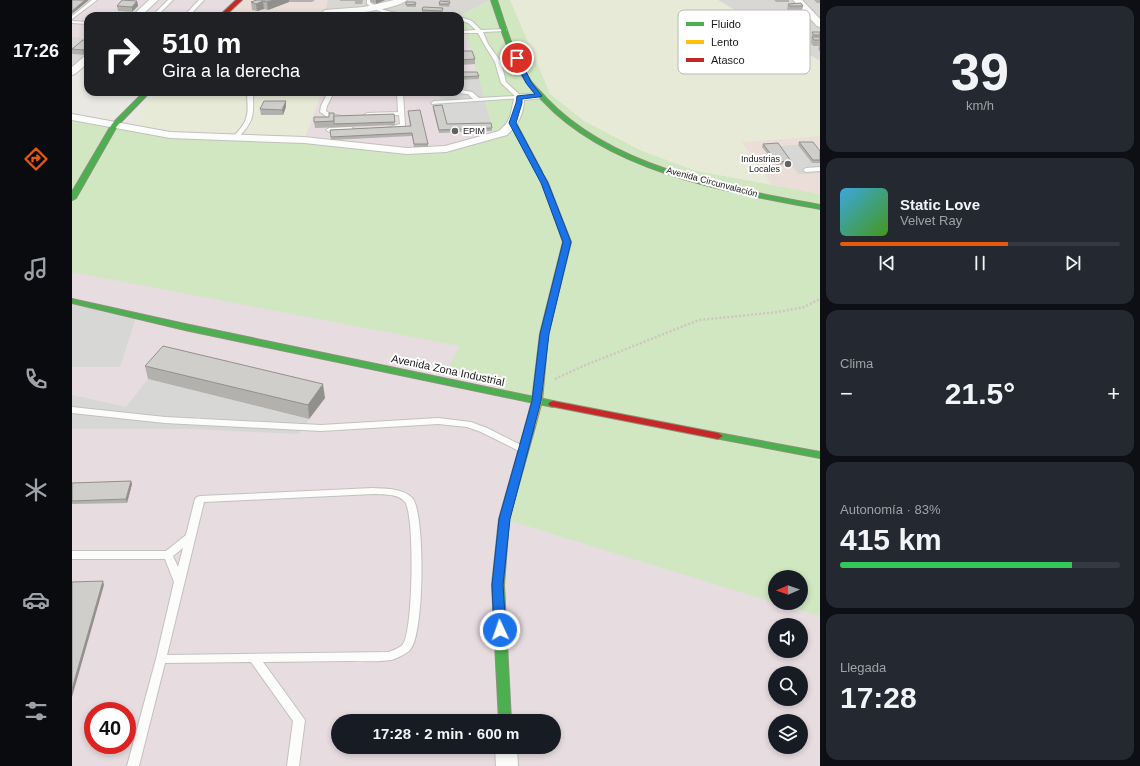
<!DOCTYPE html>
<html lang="es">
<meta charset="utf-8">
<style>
body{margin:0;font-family:Helvetica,sans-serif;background:#242831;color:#f1f3f6;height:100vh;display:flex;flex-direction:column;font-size:15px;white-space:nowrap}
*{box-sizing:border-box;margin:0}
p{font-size:13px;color:#9ea1a6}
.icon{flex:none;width:22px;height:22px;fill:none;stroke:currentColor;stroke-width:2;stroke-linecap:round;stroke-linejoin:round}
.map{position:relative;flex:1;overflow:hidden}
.panel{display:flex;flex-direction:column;gap:6px;padding:6px;background:#0d0f14;width:320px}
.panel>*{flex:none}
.hud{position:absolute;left:12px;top:12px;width:380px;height:84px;border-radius:12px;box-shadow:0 2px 6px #0003;background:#202124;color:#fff;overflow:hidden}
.needle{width:26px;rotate:268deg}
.controls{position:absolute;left:696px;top:570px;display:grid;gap:8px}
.controls a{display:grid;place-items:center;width:40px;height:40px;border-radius:50%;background:#171b24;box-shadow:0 2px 6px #0003;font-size:20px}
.speed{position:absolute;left:12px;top:702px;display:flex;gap:8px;font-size:20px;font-weight:700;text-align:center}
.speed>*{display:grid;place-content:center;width:52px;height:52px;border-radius:50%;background:#171b24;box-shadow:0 2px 6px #0003;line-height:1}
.speed .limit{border:6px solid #d22;background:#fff;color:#111}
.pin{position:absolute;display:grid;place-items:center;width:34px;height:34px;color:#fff;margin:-17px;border:2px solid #fff;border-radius:50%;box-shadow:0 1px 4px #0007}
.me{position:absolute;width:44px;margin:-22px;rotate:357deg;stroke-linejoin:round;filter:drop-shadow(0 0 3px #0008)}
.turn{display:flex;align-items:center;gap:14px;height:84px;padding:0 12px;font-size:18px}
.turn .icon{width:52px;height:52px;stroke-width:2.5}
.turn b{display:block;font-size:28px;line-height:34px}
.big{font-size:30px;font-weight:700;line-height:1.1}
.panel .card{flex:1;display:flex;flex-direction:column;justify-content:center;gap:6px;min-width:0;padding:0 14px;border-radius:12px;background:#242831}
.panel .dial{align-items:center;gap:0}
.dial b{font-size:52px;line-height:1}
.song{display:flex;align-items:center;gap:12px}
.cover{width:48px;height:48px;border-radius:6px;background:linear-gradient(135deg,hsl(200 70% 55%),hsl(100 70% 35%))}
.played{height:4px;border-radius:2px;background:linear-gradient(90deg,#ea580c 60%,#363941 60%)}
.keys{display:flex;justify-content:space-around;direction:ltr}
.heat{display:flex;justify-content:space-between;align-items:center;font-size:22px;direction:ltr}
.charge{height:6px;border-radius:3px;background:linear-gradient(90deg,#34c759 83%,#363941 0)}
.trip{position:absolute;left:259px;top:714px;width:230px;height:40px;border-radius:20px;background:#171b24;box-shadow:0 2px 6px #0003;font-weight:700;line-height:40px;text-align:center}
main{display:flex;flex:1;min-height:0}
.dock{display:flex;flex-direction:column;width:72px;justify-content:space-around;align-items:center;background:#090b0e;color:#9ea1a6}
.dock .icon{width:28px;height:28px}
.dock .on{color:#ea580c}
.dock b{font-size:18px;color:#f1f3f6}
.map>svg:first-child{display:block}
.residential{fill:#d8d7d4}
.commercial{fill:#ebded8}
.industrial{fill:#e7dce0;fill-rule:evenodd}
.farmland{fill:#e6ead6}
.grass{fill:#d0e7c1}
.parking{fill:#d7d7d5}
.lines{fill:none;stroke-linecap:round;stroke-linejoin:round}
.lane-casing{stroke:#c1c1bf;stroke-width:2}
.street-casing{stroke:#c1c1bf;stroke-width:2}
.fast-casing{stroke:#8d917c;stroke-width:2}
.slow-casing{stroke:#8d917c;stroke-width:2}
.jam-casing{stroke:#8d917c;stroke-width:2}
.path{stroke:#d1c5c1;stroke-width:2.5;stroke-dasharray:2 2;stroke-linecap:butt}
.lane{fill:#fcfcfb;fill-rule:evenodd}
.street{fill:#fcfcfb;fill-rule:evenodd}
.fast{fill:#4caf50;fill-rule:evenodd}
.slow{fill:#ffc107;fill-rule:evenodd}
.jam{fill:#c62828;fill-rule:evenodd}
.wall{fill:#b3b1ae}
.shaded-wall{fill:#92908d}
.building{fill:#d0ceca;stroke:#92908d}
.route{fill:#1a73e8;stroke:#114b97}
.poi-dot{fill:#626260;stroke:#fff;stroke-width:1.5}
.labels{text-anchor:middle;stroke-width:4;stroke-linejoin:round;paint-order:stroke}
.far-poi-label{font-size:9px;fill:#1a1a1a;stroke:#fff;text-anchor:start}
.far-street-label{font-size:9px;fill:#1a1a1a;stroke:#fff}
.street-label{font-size:11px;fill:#1a1a1a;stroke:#fff}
.key{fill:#fff;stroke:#bababa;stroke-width:1}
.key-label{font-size:11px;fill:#1a1a1a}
</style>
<main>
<nav class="dock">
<b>17:26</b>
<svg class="icon on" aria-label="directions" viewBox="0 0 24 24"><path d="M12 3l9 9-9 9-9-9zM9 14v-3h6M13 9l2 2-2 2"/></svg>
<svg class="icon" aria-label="music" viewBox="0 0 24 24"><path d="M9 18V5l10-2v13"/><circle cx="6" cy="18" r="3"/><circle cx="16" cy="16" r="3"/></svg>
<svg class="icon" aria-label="phone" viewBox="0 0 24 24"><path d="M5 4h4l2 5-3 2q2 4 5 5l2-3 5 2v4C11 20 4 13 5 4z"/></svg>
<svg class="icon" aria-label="climate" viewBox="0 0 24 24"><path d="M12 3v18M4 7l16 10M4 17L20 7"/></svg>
<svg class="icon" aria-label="car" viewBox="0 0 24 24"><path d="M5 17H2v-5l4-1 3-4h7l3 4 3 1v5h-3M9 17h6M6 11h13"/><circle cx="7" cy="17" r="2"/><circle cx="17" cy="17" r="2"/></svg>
<svg class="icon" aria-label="filters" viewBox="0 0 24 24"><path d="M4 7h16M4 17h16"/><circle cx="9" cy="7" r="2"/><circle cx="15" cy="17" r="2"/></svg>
</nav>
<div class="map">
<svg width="748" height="766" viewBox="0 0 748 766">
<rect width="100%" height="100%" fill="#e9e8e3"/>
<g class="residential">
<polygon points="166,0 418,0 388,16 326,16 253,13 152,14"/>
<polygon points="646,0 748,0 748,61"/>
<polygon points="0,37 16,38 16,58 0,72"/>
</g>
<g class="commercial">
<polygon points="166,0 256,0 253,13 152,14"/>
<polygon points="748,136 748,194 700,185 669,142"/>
</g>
<g class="industrial">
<polygon points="0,0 166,0 150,16 16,16 16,38 0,37"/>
<path d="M388 19 395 20 495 242 433 519 748 616V766H0V117L98 135 232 140 250 92H388ZM703 625H729V651H703ZM703 673H729V699H703ZM21 711H55V745H21ZM266 721H482V747H266ZM703 721H729V747H703Z"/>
</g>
<g class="farmland">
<polygon points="438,0 646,0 748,61 748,136 670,142 700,185 624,171 570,151 512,121 478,94"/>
<polygon points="253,13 253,16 151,16 152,14"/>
<polygon points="85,92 250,92 232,140 98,135 70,127 61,121"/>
</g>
<polygon class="grass" points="418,0 438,0 478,94 512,121 570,151 624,171 748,194 748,616 705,603 729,603 729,577 703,577 703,603 432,519 465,401 375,370 388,346 0,272 0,118 98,135 232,140 335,151 374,149 422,135 391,22 388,21 388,16"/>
<g class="parking">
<polygon points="407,79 419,125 375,127 367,92 388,92 388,80"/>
<polygon points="726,145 740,163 748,163 748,173 726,174 705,146"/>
<polygon points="0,301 65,314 48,367 0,367"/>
<polygon points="76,379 237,419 227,434 121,429 0,429 0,395 54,407"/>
</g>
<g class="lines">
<g class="lane-casing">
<g id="lane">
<polygon points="20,0 25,0 0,19 0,16"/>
<polygon points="96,0 101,0 85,16 80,16"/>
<polygon points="127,0 132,0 117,16 112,16"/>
<path d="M295 0H299V3C319 18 347 13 371 15L373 16C347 16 317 21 295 4Z"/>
<polygon points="253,12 255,12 255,14 250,16 244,16"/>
<polygon points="388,17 400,21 409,30 435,29 435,31 433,31 411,32 416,44 429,62 434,82 449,96 449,98 360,104 359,103 362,101 401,99 396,94 386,93 385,92 388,92 388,90 400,92 407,98 443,96 429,83 423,62 412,44 406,33 388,33 388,31 404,30 396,23 388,20"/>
<polygon points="0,21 16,22 16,24 0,23"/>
<path d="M179 92H185L181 97C182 118 180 123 166 138H162V136C175 122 177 116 175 97Z"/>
<polygon points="256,92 262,92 255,106 254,111 258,114 270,116 270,118 255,117 248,112 249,106"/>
<path d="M325 92H331L333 126C327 129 321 132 315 128L328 124 327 115 293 116 292 115 295 113 326 112Z"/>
<polygon points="357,92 378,92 375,94 359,95 357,94"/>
<polygon points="279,127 281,128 281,130 257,132 254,130 257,128"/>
<polygon points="748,167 748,171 734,172 731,170 734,168"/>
<polygon points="0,407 93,417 249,425 366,418 399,422 415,428 453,447 454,449 450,452 447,451 409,432 395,427 366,424 249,431 93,423 0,413"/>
<path d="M301 488C314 489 332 488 341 499 353 515 353 638 337 651 333 654 324 659 319 660 306 662 292 661 279 661 250 661 220 662 191 662L233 720 227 766H215L221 721 179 662 93 663 67 766H55L84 659 102 582 93 559H0V551H94L114 535 123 499 125 497 128 496ZM301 494C311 495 326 493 333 502 343 515 341 632 331 644 328 648 321 650 317 652L95 655 132 502ZM111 548 106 567 101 556Z"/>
</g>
</g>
<g class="street-casing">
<g id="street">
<polygon points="77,0 86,0 69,16 60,16"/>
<path d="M322 0H335C325 10 269 15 253 16L249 13 253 10 292 7Z"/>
<polygon points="721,0 730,0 748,19 748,27 745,26"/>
<polygon points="16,55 16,63 3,74 0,75 0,67 13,56"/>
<path d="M467 93 472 96 471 98 452 100C452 114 445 126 435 135L374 152 335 154 232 143 98 138 0 120V114L98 132 232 137 335 148 373 146 427 131 434 124 438 117 443 95Z"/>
<polygon points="423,747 445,747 446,766 424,766"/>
</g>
</g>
<g class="fast-casing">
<g id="fast">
<path d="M419 0H425C434 27 442 57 459 81 463 87 470 93 475 99 542 169 656 188 748 205V209C656 192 537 172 471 101 465 95 459 90 455 83 437 58 429 29 419 0Z"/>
<polygon points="72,92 78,92 45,126 4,198 0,200 0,192 40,124"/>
<polygon points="439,122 444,123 470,172 469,173 467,174 464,172 438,123"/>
<polygon points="0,299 113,324 481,401 486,404 481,407 113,330 0,303"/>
<polygon points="458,424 463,427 437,519 432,585 439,721 427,721 420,585 427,519 453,427"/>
<polygon points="646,433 748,452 748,458 643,438 641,436 643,434"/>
</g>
</g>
<g class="slow-casing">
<polygon id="slow" points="467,170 469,171 476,183 499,242 476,334 470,401 463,427 458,430 453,427 460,401 468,334 491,242 470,183 464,172"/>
</g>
<g class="jam-casing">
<g id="jam">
<polygon points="164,0 170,0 153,16 147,16"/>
<polygon points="481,401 646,433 651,436 646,439 478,406 476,404 478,402"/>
</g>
</g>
<polyline class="path" points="483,379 511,366 627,320 706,312 732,307 748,299"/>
<use href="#lane" class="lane"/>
<use href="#street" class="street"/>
<use href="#fast" class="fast"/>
<use href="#slow" class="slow"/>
<use href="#jam" class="jam"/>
</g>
<g class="wall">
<polygon points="185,0 243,0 240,2 217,2 196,10 192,9 185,11 180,10 179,2"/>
<polygon points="268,0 291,0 290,4 283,4 283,1 268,1"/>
<polygon points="298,0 313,0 304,4 298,2"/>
<polygon points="366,0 378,0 378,1"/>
<polygon points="702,0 717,0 717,2 704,2"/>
<polygon points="742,0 748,0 748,3 745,3"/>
<polygon points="65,1 66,6 60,12 46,11 45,6"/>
<polygon points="334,2 344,4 344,7 335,7"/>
<polygon points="378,2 377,7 367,6 367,4"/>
<polygon points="716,4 731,6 730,11 735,14 734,19 721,19 719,16 720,11 717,11 715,9"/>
<polygon points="350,10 371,11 370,13 350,12"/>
<polygon points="740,32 748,32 748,52 746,49 747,46 741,46 739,43"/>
<polygon points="16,40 16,52 12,55 0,54 0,48"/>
<polygon points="388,51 403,59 403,64 388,65 389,72 407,76 407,79 388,80"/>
<polygon points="214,101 214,107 211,115 189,115 188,109"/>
<polygon points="361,106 375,124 419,123 420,131 367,133 361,109"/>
<polygon points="336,111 356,144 356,147 342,147 340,136 259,140 258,130 338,126"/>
<polygon points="322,114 323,125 243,128 242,122 262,116"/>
<polygon points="727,142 748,151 748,163 740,163 726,145"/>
<polygon points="691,144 719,161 719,164 704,165 690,147"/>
<polygon points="73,366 253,398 237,419 76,379"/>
<polygon points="59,481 60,484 55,503 0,504 0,483"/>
</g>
<g class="shaded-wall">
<polygon points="13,0 17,0 0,14 0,11"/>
<polygon points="202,0 217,0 217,2 196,10 195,2"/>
<polygon points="304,0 313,0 304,4"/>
<polygon points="65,1 66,6 60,12 60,7"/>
<polygon points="191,1 192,9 185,11 184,4"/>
<polygon points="16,46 16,52 12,55 11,50"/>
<polygon points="214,101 214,107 211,115 210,110"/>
<polygon points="251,384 253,398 237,419 236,405"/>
<polygon points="59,481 60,484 55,503 54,499"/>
<polygon points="31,581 32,585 0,697 0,689"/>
</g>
<g class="building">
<polygon points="0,0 13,0 0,11"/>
<polygon points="50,0 65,1 60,7 45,6"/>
<polygon points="185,0 202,0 195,2 191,1 184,4 179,2"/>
<polygon points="368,1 378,2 377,4 367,4"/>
<polygon points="334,2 343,2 344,4 334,5"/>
<polygon points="729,3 731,6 718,6 716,4"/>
<polygon points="351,7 371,8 370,11 350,10"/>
<polygon points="217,14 229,14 228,16 217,16"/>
<polygon points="338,14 376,15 376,16 337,16"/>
<polygon points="740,32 748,32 748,35 742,35"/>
<polygon points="740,37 748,37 748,40 742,40"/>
<polygon points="11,40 16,40 16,46 11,50 0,49"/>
<polygon points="388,51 400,51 403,59 388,60"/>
<polygon points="388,72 405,72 407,76 388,77"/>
<polygon points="192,101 214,101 210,110 188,109"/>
<polygon points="370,105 375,124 419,123 420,128 367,130 361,106"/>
<polygon points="348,110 356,144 342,144 340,133 259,137 258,130 339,126 336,111"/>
<polygon points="257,113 262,113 262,121 242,122 242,117 257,117"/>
<polygon points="322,114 323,122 262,124 262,116"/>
<polygon points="727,142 741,142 748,151 748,160 741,160"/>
<polygon points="706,143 719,161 705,162 691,144"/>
<polygon points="91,346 251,384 236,405 73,366"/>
<polygon points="59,481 54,499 0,501 0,483"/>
<polygon points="31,581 0,689 0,582"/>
</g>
<polygon class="route" points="443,57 447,57 459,82 470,96 467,97 450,99 450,103 444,123 476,183 499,242 477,334 469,401 438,519 431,585 434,630 432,633 428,635 424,633 422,630 420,585 427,519 460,401 468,334 491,242 469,183 437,123 444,103 445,96 463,94 454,83 442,58"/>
<g class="poi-dot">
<circle cx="383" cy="131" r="4"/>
<circle cx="716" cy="164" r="4"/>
</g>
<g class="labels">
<g class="far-poi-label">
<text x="391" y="134">EPIM</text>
<text x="708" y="162" text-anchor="end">Industrias<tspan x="708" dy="10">Locales</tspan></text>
</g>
<g class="far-street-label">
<text transform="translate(640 182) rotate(15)" y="3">Avenida Circunvalación</text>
</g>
<g class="street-label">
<text transform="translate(376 370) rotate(12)" y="4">Avenida Zona Industrial</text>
</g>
</g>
<rect x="606" y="10" width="132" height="64" rx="6" class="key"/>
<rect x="614" y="22" width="18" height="4" fill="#4caf50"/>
<rect x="614" y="40" width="18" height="4" fill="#ffc107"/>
<rect x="614" y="58" width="18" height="4" fill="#c62828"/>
<g class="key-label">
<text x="639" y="28">Fluido</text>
<text x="639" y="46">Lento</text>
<text x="639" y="64">Atasco</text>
</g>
</svg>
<div class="controls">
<a><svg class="needle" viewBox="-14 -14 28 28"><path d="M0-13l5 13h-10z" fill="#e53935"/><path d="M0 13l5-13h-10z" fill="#9ea1a6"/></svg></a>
<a><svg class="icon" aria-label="sound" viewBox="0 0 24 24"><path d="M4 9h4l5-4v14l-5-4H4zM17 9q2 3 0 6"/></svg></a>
<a><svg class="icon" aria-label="search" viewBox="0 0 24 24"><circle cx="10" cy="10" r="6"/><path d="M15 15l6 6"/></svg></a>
<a><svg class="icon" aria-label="layers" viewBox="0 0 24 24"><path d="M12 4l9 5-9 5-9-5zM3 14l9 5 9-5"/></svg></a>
</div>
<div class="speed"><div class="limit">40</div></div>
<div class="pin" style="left:445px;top:58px;background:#d93025"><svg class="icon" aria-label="arrive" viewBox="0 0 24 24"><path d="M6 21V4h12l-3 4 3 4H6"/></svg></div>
<svg class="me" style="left:428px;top:630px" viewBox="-20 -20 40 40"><circle r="17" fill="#1a73e8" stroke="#fff" stroke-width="3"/><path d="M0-11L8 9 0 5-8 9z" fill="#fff"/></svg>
<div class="trip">17:28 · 2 min · 600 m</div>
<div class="hud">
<div class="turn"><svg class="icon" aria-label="right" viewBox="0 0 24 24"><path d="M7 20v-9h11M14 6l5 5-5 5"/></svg><div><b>510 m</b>Gira a la derecha</div></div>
</div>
</div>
<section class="panel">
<div class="card dial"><b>39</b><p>km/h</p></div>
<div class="card">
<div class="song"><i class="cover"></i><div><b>Static Love</b><p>Velvet Ray</p></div></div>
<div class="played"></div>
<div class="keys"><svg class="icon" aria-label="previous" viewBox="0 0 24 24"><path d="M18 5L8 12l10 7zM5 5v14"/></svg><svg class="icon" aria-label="pause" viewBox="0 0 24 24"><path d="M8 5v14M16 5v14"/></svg><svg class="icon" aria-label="next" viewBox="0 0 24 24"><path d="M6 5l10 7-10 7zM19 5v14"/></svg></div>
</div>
<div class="card"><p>Clima</p>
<div class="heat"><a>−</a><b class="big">21.5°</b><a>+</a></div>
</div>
<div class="card"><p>Autonomía · 83%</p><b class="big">415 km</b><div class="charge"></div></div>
<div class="card"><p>Llegada</p><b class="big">17:28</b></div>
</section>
</main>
